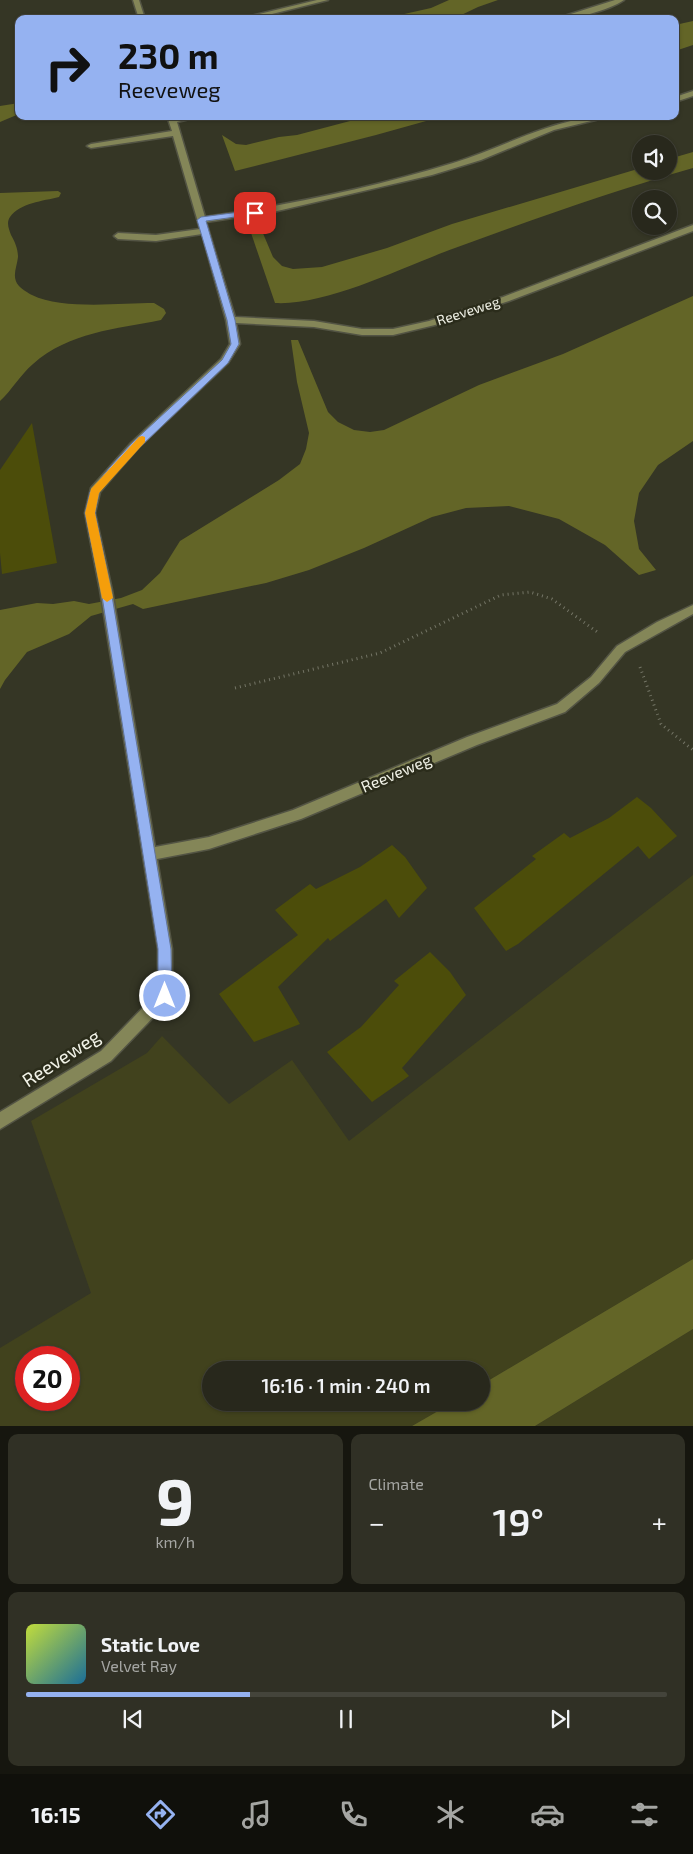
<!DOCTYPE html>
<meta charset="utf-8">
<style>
body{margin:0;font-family:"Exo 2",sans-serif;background:#303025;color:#f1f3f6;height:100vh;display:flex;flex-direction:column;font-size:19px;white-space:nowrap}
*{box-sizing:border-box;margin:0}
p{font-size:16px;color:#a5a6a3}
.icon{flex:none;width:28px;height:28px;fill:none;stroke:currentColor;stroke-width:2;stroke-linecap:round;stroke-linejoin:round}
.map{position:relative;height:1426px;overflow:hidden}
.drawer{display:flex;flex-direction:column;gap:8px;padding:8px;background:#16160f;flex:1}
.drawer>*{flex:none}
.top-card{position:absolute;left:15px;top:15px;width:664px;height:105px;border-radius:10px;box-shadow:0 1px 4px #0004,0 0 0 1px #44443b;background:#95b2f1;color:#111;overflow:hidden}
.controls{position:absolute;left:632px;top:135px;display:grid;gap:10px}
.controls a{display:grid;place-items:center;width:45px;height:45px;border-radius:50%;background:#28281c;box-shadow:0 1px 4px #0004,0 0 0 1px #44443b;font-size:25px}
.speed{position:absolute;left:15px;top:1346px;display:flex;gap:10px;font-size:25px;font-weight:700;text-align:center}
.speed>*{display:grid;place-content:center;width:65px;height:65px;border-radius:50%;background:#28281c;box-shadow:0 1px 4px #0004,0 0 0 1px #44443b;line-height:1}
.speed .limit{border:8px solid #d22;background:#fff;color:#111}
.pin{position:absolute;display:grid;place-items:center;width:42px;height:42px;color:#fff;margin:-21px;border-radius:10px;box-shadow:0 2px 8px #0006}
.me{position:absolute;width:55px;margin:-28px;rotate:0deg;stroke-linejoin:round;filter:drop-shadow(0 0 4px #0008)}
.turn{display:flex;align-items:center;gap:18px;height:105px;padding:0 20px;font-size:22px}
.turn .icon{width:65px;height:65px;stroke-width:2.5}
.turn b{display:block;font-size:35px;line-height:42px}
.big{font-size:38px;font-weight:600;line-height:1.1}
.drawer .tile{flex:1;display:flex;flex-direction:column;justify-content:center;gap:8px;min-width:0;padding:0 18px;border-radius:10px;background:#303025}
.drawer .dial{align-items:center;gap:0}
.dial b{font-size:65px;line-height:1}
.song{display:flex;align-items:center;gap:15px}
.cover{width:60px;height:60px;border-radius:8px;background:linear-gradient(135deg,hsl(70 70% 55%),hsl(200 70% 35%))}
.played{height:5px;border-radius:2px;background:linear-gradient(90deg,#95b2f1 35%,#44443b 35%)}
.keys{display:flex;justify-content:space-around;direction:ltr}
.heat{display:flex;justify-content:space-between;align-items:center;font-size:28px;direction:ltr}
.drawer .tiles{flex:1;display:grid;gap:8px;grid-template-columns:1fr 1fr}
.tile:last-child{grid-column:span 2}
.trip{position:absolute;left:202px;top:1361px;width:288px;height:50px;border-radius:25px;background:#28281c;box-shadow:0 1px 4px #0004,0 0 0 1px #44443b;font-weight:600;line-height:50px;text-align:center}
.tab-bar{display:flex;height:80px;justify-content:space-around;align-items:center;background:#10100b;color:#a5a6a3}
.tab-bar .icon{width:35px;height:35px}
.tab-bar .current{color:#95b2f1}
.tab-bar b{font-size:22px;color:#f1f3f6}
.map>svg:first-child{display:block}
.green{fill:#41421d;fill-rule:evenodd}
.water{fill:#636527}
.building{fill:#4c4d0a}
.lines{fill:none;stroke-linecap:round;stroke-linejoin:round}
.minor-casing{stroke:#535444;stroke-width:3}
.path{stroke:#747566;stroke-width:3;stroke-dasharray:1 4;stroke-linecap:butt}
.minor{fill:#848658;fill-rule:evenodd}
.route{fill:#95b2f1;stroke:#61749d}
.slow{fill:#f59e0b}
.labels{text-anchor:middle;stroke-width:5;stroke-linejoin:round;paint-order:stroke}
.far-street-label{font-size:14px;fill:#f1f2e7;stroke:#2b2c1b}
.street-label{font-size:16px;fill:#f1f2e7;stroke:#2b2c1b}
.near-street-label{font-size:19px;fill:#f1f2e7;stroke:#2b2c1b}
</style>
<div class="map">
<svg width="693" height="1427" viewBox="0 0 693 1427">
<rect width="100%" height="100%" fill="#353625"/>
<g class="green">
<path d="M693 875V1259L481 1385V1370H211V1402L452 1403 412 1426 0 1427V1348L91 1293 31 1121 147 1053 162 1036 229 1104 292 1060 349 1141ZM26 1358H69V1400H26Z"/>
<polygon points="693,1329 693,1426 535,1426"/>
</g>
<g class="water">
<polygon points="449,0 498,0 478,7 453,19 382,19 431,8"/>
<polygon points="693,21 693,45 675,51 675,25"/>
<polygon points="19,103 19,114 0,122 0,106"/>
<polygon points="369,116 444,116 376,135 235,171 222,135 236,144 246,145 279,137 297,135"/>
<path d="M693 152V168C613 191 534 219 455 248 405 266 327 306 275 303L250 230 255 228 262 231 273 257 282 266 293 269 322 267 387 248 452 224 641 168V171H669V159Z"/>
<path d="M58 191 61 193 59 197C43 201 20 203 10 217 6 223 9 229 11 235 15 242 18 249 18 257 17 267 11 277 19 286 22 289 28 293 32 295 62 310 120 303 154 303L164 309 166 313 161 320C116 329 69 332 33 364 20 375 12 390 0 401V193Z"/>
<polygon points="693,296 693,441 658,465 639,493 634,521 639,549 656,570 639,575 605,545 559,519 509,506 466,508 432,517 364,548 309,570 266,583 143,609 133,604 91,616 69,634 27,652 5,680 0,689 0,610 37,603 53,604 74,601 89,604 121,598 142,590 160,573 180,541 279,480 300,464 306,449 309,433 297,382 291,340 298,340 328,412 338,422 354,430 370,432 384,430 479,385 563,354"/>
<polygon points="693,1259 693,1329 535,1426 412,1426 452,1403 481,1402 481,1385"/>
</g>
<g class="building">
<polygon points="32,423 57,563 2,574 0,553 0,470"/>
<polygon points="637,797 651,808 677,836 649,859 638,846 518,944 506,951 474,908 536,859 532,856 564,833 570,838 609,818"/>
<polygon points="392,845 405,857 427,888 399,918 386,899 330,941 328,938 278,987 300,1024 254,1042 219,994 298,935 275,910 310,884 316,889 360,867"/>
<polygon points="430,952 450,972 466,995 402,1068 409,1076 372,1102 327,1052 361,1027 399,985 394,981"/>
</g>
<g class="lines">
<g class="minor-casing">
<g id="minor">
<polygon points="133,0 139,0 145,19 139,19"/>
<polygon points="317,0 328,0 252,19 239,19"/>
<path d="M615 0H624C608 11 574 19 555 19Z"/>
<polygon points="693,91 693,96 675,102 675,97"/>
<path d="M167 116H175V118L202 116 177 122 205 217C288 205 372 188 453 163 506 147 555 116 612 116L554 130 481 160 432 175 273 212 206 222 235 317 314 321 362 329H393L429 321 503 297 693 225V231L509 301 435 325 393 335H362L314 327 236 323 240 344 228 363 139 447 117 472 100 492 95 513 112 590 155 847 209 837 293 810 467 737 557 704 591 677 617 646 657 622 693 605V614L625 652 599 683 565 712 477 745 301 819 209 849 157 859 172 949V995L170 1000 111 1061 0 1129V1112L101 1051 158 992V949L100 590 85 513 91 488 131 443 221 359 230 344 226 320 202 234 156 241 118 239 114 236 118 233 156 235 200 229 173 136 91 148 87 146 91 144 172 131Z"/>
</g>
</g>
<g class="path">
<polyline points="640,667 661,724 693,750"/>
<polyline points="235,688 380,653 501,595 530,592 552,599 600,634"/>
</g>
<use href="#minor" class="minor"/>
</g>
<polygon class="route" points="255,210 258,213 257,214 206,221 235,320 239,344 228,363 139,448 116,472 99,492 95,513 111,590 171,949 172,996 170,1000 165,1002 160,1000 158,996 158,949 101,590 85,513 90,492 110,467 132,443 222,360 231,344 227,320 197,220 201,217"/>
<polygon class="slow" points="142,436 145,437 145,442 99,493 95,513 113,598 107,602 102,598 85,513 91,489 139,437"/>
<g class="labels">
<g class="far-street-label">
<text transform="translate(468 311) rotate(-18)" y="5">Reeveweg</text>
</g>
<g class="street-label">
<text transform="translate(396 773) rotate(-23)" y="6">Reeveweg</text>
</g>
<g class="near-street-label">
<text transform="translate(61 1058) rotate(-33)" y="7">Reeveweg</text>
</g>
</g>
</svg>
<div class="controls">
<a><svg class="icon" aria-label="sound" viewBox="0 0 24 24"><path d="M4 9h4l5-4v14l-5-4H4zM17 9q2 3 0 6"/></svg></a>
<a><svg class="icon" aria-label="search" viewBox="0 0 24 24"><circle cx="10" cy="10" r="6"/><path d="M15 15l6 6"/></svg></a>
</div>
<div class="speed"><div class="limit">20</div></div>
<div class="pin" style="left:255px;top:213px;background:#d93025"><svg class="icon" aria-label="arrive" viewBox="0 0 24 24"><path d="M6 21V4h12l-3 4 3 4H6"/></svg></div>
<svg class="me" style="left:165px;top:996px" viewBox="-20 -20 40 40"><circle r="17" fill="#95b2f1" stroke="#fff" stroke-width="3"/><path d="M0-11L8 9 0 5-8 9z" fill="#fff"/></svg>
<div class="trip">16:16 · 1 min · 240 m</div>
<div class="top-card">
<div class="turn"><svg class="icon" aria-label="right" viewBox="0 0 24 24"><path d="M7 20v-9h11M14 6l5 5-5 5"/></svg><div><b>230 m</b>Reeveweg</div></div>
</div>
</div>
<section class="drawer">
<div class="tiles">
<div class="tile dial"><b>9</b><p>km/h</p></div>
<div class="tile"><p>Climate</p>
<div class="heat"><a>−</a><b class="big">19°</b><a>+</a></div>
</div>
<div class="tile">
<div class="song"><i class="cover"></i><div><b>Static Love</b><p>Velvet Ray</p></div></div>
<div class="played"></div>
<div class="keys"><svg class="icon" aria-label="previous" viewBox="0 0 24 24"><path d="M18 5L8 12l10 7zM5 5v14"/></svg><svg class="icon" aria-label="pause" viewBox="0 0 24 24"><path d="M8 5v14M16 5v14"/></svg><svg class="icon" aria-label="next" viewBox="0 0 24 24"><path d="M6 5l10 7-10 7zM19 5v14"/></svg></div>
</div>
</div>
</section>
<nav class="tab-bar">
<b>16:15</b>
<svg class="icon current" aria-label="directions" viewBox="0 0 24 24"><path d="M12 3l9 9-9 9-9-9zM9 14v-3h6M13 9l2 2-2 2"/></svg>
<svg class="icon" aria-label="music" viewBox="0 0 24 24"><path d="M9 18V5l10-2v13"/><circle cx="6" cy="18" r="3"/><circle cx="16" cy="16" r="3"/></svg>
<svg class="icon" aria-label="phone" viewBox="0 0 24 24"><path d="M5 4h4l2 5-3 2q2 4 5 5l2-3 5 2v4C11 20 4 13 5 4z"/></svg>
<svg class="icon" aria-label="climate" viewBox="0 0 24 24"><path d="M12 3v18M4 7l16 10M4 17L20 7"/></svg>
<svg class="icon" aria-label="car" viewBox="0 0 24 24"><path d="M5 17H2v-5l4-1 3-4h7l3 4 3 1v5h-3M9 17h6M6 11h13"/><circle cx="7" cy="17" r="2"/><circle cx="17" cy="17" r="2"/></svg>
<svg class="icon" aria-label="filters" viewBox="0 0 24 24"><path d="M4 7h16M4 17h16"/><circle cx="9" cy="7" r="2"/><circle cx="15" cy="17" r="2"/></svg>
</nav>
